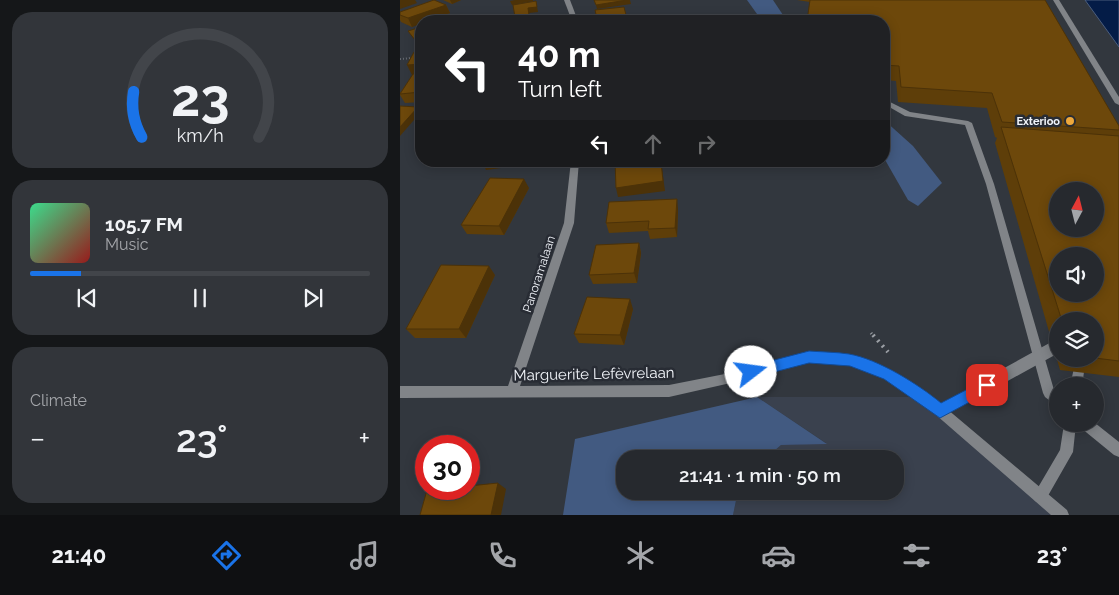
<!DOCTYPE html>
<meta charset="utf-8">
<style>
body{margin:0;font-family:Raleway,sans-serif;background:#32353a;color:#f1f3f6;height:100vh;display:flex;flex-direction:column;font-size:19px;white-space:nowrap}
*{box-sizing:border-box;margin:0}
p{font-size:16px;color:#a4a6aa}
.icon{flex:none;width:28px;height:28px;fill:none;stroke:currentColor;stroke-width:2;stroke-linecap:round;stroke-linejoin:round}
.map{position:relative;flex:1;overflow:hidden}
.drawer{display:flex;flex-direction:column;gap:12px;padding:12px;background:#151719;width:400px}
.drawer>*{flex:none}
.top-card{position:absolute;left:15px;top:15px;width:475px;height:152px;border-radius:20px;box-shadow:0 2px 12px #0003,0 0 0 1px #42454a;background:#202124;color:#fff;overflow:hidden}
.needle{width:32px;rotate:7deg}
.tools{position:absolute;left:649px;top:182px;display:grid;gap:10px}
.tools a{display:grid;place-items:center;width:55px;height:55px;border-radius:50%;background:#26292e;box-shadow:0 2px 12px #0003,0 0 0 1px #42454a;font-size:25px}
.speed{position:absolute;left:15px;top:435px;display:flex;gap:10px;font-size:25px;font-weight:700;text-align:center}
.speed>*{display:grid;place-content:center;width:65px;height:65px;border-radius:50%;background:#26292e;box-shadow:0 2px 12px #0003,0 0 0 1px #42454a;line-height:1}
.speed .limit{border:8px solid #d22;background:#fff;color:#111}
.pin{position:absolute;display:grid;place-items:center;width:42px;height:42px;color:#fff;margin:-21px;border-radius:10px;box-shadow:0 2px 8px #0006}
.me{position:absolute;width:55px;margin:-28px;rotate:75deg;stroke-linejoin:round;filter:drop-shadow(0 0 4px #0008)}
.turn{display:flex;align-items:center;gap:18px;height:105px;padding:0 20px;font-size:22px}
.turn .icon{width:65px;height:65px;stroke-width:2.5}
.turn b{display:block;font-size:35px;line-height:42px}
.lanes{display:flex;align-items:center;height:48px;padding:0 20px;background:#0003;justify-content:center;gap:25px;direction:ltr}
.lanes .off{opacity:.35}
.big{font-size:38px;font-weight:600;line-height:1.1}
.drawer .card{flex:1;display:flex;flex-direction:column;justify-content:center;gap:8px;min-width:0;padding:0 18px;border-radius:20px;background:#32353a}
.drawer .dial{align-items:center;gap:0}
.dial svg{height:130px;overflow:visible;fill:none;stroke:#42454a;stroke-width:7;stroke-linecap:round;text-anchor:middle}
.dial text{fill:#f1f3f6;stroke:none}
.song{display:flex;align-items:center;gap:15px}
.cover{width:60px;height:60px;border-radius:8px;background:linear-gradient(135deg,hsl(150 70% 55%),hsl(0 70% 35%))}
.played{height:5px;border-radius:2px;background:linear-gradient(90deg,#1a73e8 15%,#42454a 15%)}
.keys{display:flex;justify-content:space-around;direction:ltr}
.heat{display:flex;justify-content:space-between;align-items:center;font-size:28px;direction:ltr}
.trip{position:absolute;left:216px;top:450px;width:288px;height:50px;border-radius:20px;background:#26292e;box-shadow:0 2px 12px #0003,0 0 0 1px #42454a;font-weight:600;line-height:50px;text-align:center}
.menu{display:flex;height:80px;justify-content:space-around;align-items:center;background:#0f1012;color:#a4a6aa}
.menu .icon{width:35px;height:35px}
.menu .selected{color:#1a73e8}
.menu b{font-size:22px;color:#f1f3f6}
main{display:flex;flex:1;min-height:0}
.map>svg:first-child{display:block}
.built{fill:#3a414e}
.green{fill:#425a81}
.water{fill:#041c47;stroke:#4b5d7d}
.lines{fill:none;stroke-linecap:round;stroke-linejoin:round}
.path-far2{stroke:#9b9fa5;stroke-width:2;stroke-dasharray:0.5 2.5;stroke-linecap:butt}
.path-far1{stroke:#9b9fa5;stroke-width:3;stroke-dasharray:1 4;stroke-linecap:butt}
.path{stroke:#9b9fa5;stroke-width:4;stroke-dasharray:2 5;stroke-linecap:butt}
.service{fill:#818488;fill-rule:evenodd}
.minor{fill:#818488;fill-rule:evenodd}
.tertiary{fill:#818488;fill-rule:evenodd}
.service-bridge{stroke:#818488;stroke-width:13}
.wall{fill:#5e3e09;fill-rule:evenodd}
.shaded-wall{fill:#4c3208}
.building{fill:#6d480b;stroke:#4c3208;fill-rule:evenodd}
.route{fill:#1a73e8;stroke:#114b97}
.poi-dot{fill:#eea83c;stroke:#282c34;stroke-width:2}
.labels{text-anchor:middle;stroke-width:5;stroke-linejoin:round;paint-order:stroke}
.far-poi-label{font-size:11px;font-weight:bold;fill:#f2f5fa;stroke:#282c34;text-anchor:end}
.street-label{font-size:12px;fill:#f2f5fa;stroke:#282c34}
.near-street-label{font-size:15px;fill:#f2f5fa;stroke:#282c34}
</style>
<main>
<section class="drawer">
<div class="card dial"><svg viewBox="0 0 100 80">
<path d="M14 69A42 42 0 1 1 86 69"/>
<path d="M14 69A42 42 0 0 1 9 41" stroke="#1a73e8"/>
<text x="50" y="56" font-size="32" font-weight="700">23</text>
<text x="50" y="72" font-size="11">km/h</text>
</svg></div>
<div class="card">
<div class="song"><i class="cover"></i><div><b>105.7 FM</b><p>Music</p></div></div>
<div class="played"></div>
<div class="keys"><svg class="icon" aria-label="previous" viewBox="0 0 24 24"><path d="M18 5L8 12l10 7zM5 5v14"/></svg><svg class="icon" aria-label="pause" viewBox="0 0 24 24"><path d="M8 5v14M16 5v14"/></svg><svg class="icon" aria-label="next" viewBox="0 0 24 24"><path d="M6 5l10 7-10 7zM19 5v14"/></svg></div>
</div>
<div class="card"><p>Climate</p>
<div class="heat"><a>−</a><b class="big">23°</b><a>+</a></div>
</div>
</section>
<div class="map">
<svg width="719" height="515" viewBox="0 0 719 515">
<rect width="100%" height="100%" fill="#32373e"/>
<polygon class="built" points="357,397 523,397 662,515 333,515 338,491 495,491 495,459 365,459 381,445 426,443"/>
<g class="green">
<polygon points="347,0 373,0 387,21 362,21"/>
<polygon points="484,120 513,146 542,183 518,206 508,200 484,158"/>
<polygon points="357,397 427,444 381,445 365,459 225,459 225,491 338,491 333,515 163,515 175,439"/>
</g>
<polygon class="water" points="685,0 719,0 719,47"/>
<g class="lines">
<polyline class="path-far2" points="0,59 21,57"/>
<polyline class="path-far1" points="471,333 474,337"/>
<polyline class="path" points="473,335 488,352"/>
<g class="service">
<polygon points="484,99 510,112 568,121 572,123 594,184 654,390 658,393 658,407 645,397 643,393 586,184 565,125 505,116 484,104"/>
<polygon points="678,367 682,368 684,372 682,386 670,386 674,368"/>
<polygon points="587,379 591,381 593,385 591,389 544,415 540,417 536,415 534,411 536,407"/>
<polygon points="695,423 719,442 719,457 714,455 681,428 680,424"/>
<polygon points="664,424 676,424 673,452 645,501 640,503 635,501 633,496 660,450"/>
</g>
<g class="minor">
<polygon points="164,0 170,0 178,21 172,21"/>
<polygon points="171,161 179,161 174,223 120,386 269,385 335,372 409,352 450,355 493,371 528,393 667,510 669,515 651,515 520,401 485,379 450,365 409,362 335,382 269,397 0,398 0,386 108,386 164,223"/>
</g>
<polygon class="tertiary" points="653,0 659,0 719,97 719,105 715,103"/>
<polyline class="service-bridge" points="587,385 654,348"/>
</g>
<g class="wall">
<polygon points="43,0 61,0 52,4"/>
<path d="M397 0H645L719 126V135L718 136H719V377L660 370 595 143 597 138 595 137 587 108 498 102 496 81 484 80V21L410 2ZM658 321H695V359H658Z"/>
<polygon points="46,5 50,13 27,21 21,21 12,27 1,22 0,20 0,12"/>
<polygon points="21,52 21,102 5,103 0,95 0,93 13,75"/>
<polygon points="129,188 104,235 67,234 61,225"/>
<polygon points="278,209 277,237 250,239 248,231 209,233 206,223"/>
<polygon points="239,243 241,253 237,283 193,284 189,275"/>
<polygon points="95,275 66,338 15,338 6,329"/>
<polygon points="233,309 224,345 179,343 174,334"/>
</g>
<g class="shaded-wall">
<polygon points="0,0 15,0 17,3 0,9"/>
<polygon points="50,0 61,0 52,4"/>
<polygon points="115,0 133,0 133,1 112,5 110,1"/>
<polygon points="227,0 230,0 231,4 197,9 196,5"/>
<polygon points="136,1 138,12 129,13 131,20 116,21 115,17 128,8"/>
<polygon points="46,5 50,13 27,21 21,21 21,24 12,27 8,18"/>
<polygon points="226,15 227,20 218,21 198,21 197,19"/>
<polygon points="21,38 21,44 17,45 15,40"/>
<polygon points="21,64 21,74 12,75 7,65"/>
<polygon points="18,107 21,112 0,136 0,127"/>
<polygon points="108,161 129,161 129,164 86,170 84,165"/>
<polygon points="261,161 265,191 218,197 216,188"/>
<polygon points="124,179 129,188 104,235 99,226"/>
<polygon points="277,199 278,209 277,237 275,228"/>
<polygon points="239,243 241,253 237,283 234,273"/>
<polygon points="89,266 95,275 66,338 59,329"/>
<polygon points="230,299 233,309 224,345 220,335"/>
<polygon points="98,483 106,489 101,515 91,515"/>
</g>
<g class="building">
<polygon points="34,0 46,5 8,18 0,15 0,12"/>
<polygon points="194,0 227,0 196,5"/>
<polygon points="410,0 645,0 719,126 719,130 602,122 592,93 501,87 499,66 484,65 484,21 407,21"/>
<polygon points="136,1 137,7 128,8 129,15 115,17 113,5"/>
<polygon points="224,7 226,15 197,19 195,10"/>
<polygon points="21,27 21,38 15,40 8,31"/>
<polygon points="14,52 21,52 21,64 7,65"/>
<polygon points="21,73 21,92 0,94 13,74"/>
<polygon points="0,106 18,107 0,127"/>
<path d="M601 127 719 136V361L695 358V321H662ZM658 191H695V229H658ZM658 256H695V294H658Z"/>
<polygon points="84,161 108,161 84,165"/>
<polygon points="215,161 261,161 263,181 216,188"/>
<polygon points="90,178 124,179 99,226 61,225"/>
<polygon points="277,199 275,228 248,229 249,221 206,223 209,202"/>
<polygon points="239,243 234,273 189,275 196,245"/>
<polygon points="41,265 89,266 59,329 6,329"/>
<polygon points="187,297 230,299 220,335 174,334"/>
<polygon points="98,483 91,515 20,515 27,490 40,489 69,489 69,486"/>
</g>
<path class="route" d="M409 351C422 352 436 352 449 354 478 359 518 384 541 403L587 379 592 381 594 385 592 390 540 418 484 379 450 366 409 363 351 378 346 377 344 372 346 368 351 366Z"/>
<circle class="poi-dot" cx="670" cy="121" r="5"/>
<g class="labels">
<g class="far-poi-label">
<text x="660" y="125">Exterioo</text>
</g>
<g class="street-label">
<text transform="translate(139 274) rotate(-72)" y="4">Panoramalaan</text>
</g>
<g class="near-street-label">
<text transform="translate(194 374) rotate(-1)" y="5">Marguerite Lefèvrelaan</text>
</g>
</g>
</svg>
<div class="tools">
<a><svg class="needle" viewBox="-14 -14 28 28"><path d="M0-13l5 13h-10z" fill="#e53935"/><path d="M0 13l5-13h-10z" fill="#a4a6aa"/></svg></a>
<a><svg class="icon" aria-label="sound" viewBox="0 0 24 24"><path d="M4 9h4l5-4v14l-5-4H4zM17 9q2 3 0 6"/></svg></a>
<a><svg class="icon" aria-label="layers" viewBox="0 0 24 24"><path d="M12 4l9 5-9 5-9-5zM3 14l9 5 9-5"/></svg></a>
<a>+</a>
</div>
<div class="speed"><div class="limit">30</div></div>
<div class="pin" style="left:587px;top:385px;background:#d93025"><svg class="icon" aria-label="arrive" viewBox="0 0 24 24"><path d="M6 21V4h12l-3 4 3 4H6"/></svg></div>
<svg class="me" style="left:351px;top:372px" viewBox="-20 -20 40 40"><circle r="19" fill="#fff"/><path d="M0-13L10 11 0 6-10 11z" fill="#1a73e8"/></svg>
<div class="trip">21:41 · 1 min · 50 m</div>
<div class="top-card">
<div class="turn"><svg class="icon" aria-label="left" viewBox="0 0 24 24"><path d="M17 20v-9H6M10 6l-5 5 5 5"/></svg><div><b>40 m</b>Turn left</div></div>
<div class="lanes"><svg class="icon" aria-label="left" viewBox="0 0 24 24"><path d="M17 20v-9H6M10 6l-5 5 5 5"/></svg><svg class="icon off" aria-label="ahead" viewBox="0 0 24 24"><path d="M12 20V5M6 11l6-6 6 6"/></svg><svg class="icon off" aria-label="right" viewBox="0 0 24 24"><path d="M7 20v-9h11M14 6l5 5-5 5"/></svg></div>
</div>
</div>
</main>
<nav class="menu">
<b>21:40</b>
<svg class="icon selected" aria-label="directions" viewBox="0 0 24 24"><path d="M12 3l9 9-9 9-9-9zM9 14v-3h6M13 9l2 2-2 2"/></svg>
<svg class="icon" aria-label="music" viewBox="0 0 24 24"><path d="M9 18V5l10-2v13"/><circle cx="6" cy="18" r="3"/><circle cx="16" cy="16" r="3"/></svg>
<svg class="icon" aria-label="phone" viewBox="0 0 24 24"><path d="M5 4h4l2 5-3 2q2 4 5 5l2-3 5 2v4C11 20 4 13 5 4z"/></svg>
<svg class="icon" aria-label="climate" viewBox="0 0 24 24"><path d="M12 3v18M4 7l16 10M4 17L20 7"/></svg>
<svg class="icon" aria-label="car" viewBox="0 0 24 24"><path d="M5 17H2v-5l4-1 3-4h7l3 4 3 1v5h-3M9 17h6M6 11h13"/><circle cx="7" cy="17" r="2"/><circle cx="17" cy="17" r="2"/></svg>
<svg class="icon" aria-label="filters" viewBox="0 0 24 24"><path d="M4 7h16M4 17h16"/><circle cx="9" cy="7" r="2"/><circle cx="15" cy="17" r="2"/></svg>
<b>23°</b>
</nav>
